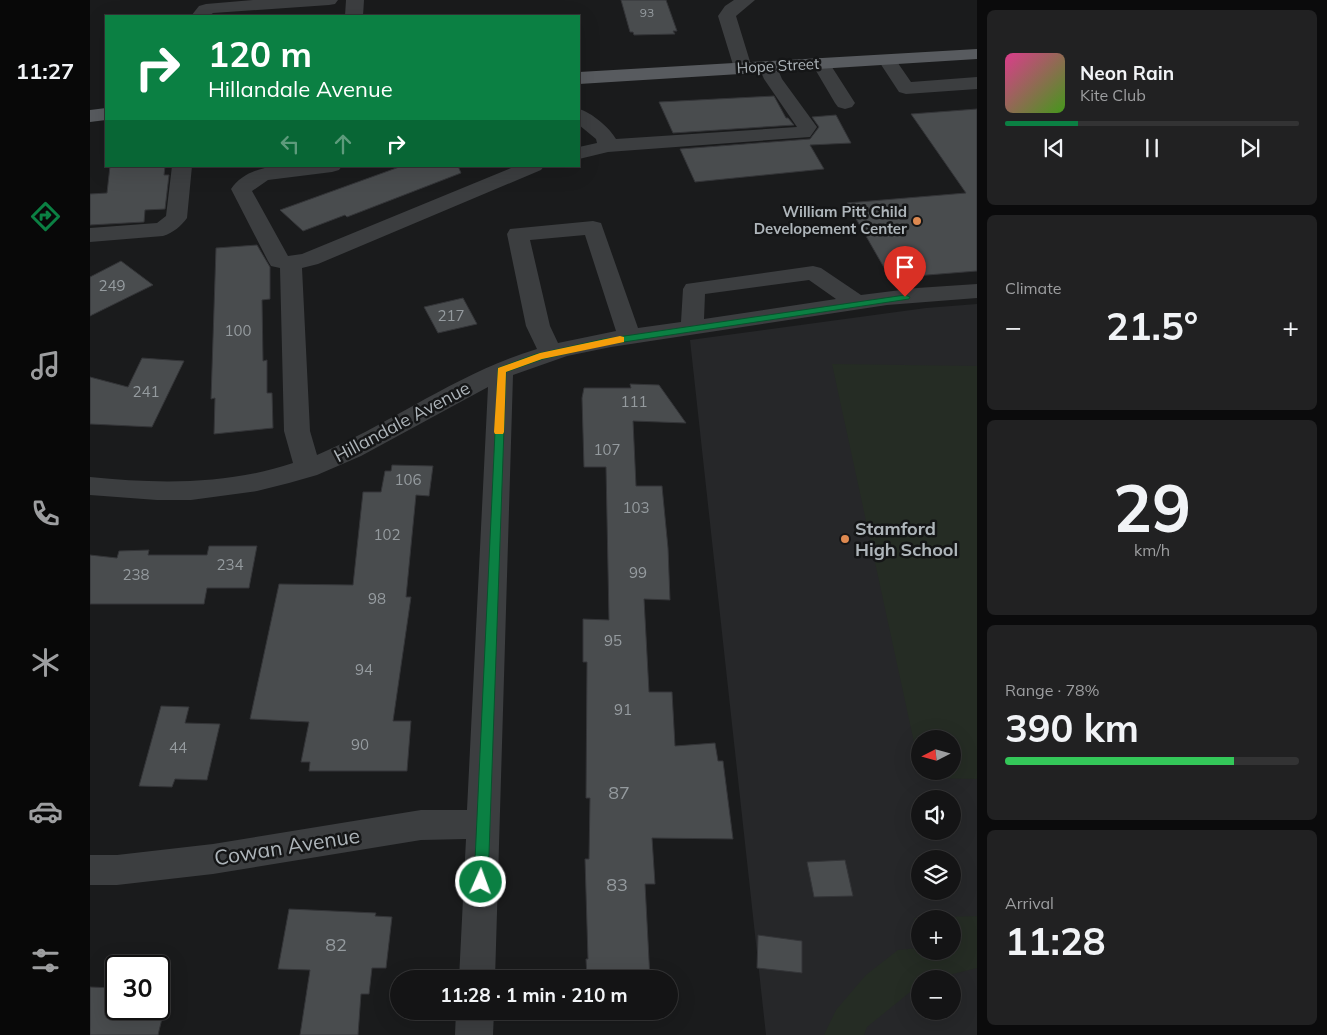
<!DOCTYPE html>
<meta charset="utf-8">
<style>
body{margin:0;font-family:Mulish,sans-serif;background:#212122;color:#f1f3f6;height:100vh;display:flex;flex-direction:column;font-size:19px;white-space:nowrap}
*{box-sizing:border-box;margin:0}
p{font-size:16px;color:#9d9ea0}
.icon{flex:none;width:28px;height:28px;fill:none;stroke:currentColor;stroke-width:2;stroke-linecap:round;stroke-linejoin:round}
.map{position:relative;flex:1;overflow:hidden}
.drawer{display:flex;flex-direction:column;gap:10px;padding:10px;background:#0b0b0c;width:350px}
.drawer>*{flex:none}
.guide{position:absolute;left:15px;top:15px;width:475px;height:152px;border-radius:0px;box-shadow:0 5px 20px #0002,0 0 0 1px #333334;background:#0b8043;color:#fff;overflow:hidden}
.needle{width:32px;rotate:264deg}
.buttons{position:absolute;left:821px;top:730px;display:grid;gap:10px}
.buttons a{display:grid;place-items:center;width:50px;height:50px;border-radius:50%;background:#141415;box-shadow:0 5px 20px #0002,0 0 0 1px #333334;font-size:25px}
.speed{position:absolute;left:15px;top:955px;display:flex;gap:10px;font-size:25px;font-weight:700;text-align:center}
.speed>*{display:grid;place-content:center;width:65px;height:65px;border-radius:50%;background:#141415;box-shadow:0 5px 20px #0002,0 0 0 1px #333334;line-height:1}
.speed .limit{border:2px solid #111;border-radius:8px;background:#fff;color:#111}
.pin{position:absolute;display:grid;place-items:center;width:42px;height:42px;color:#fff;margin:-51px -21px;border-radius:50% 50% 50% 0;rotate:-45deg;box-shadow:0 0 5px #0007}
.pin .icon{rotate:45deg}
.me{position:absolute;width:55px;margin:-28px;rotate:2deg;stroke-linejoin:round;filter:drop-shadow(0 0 4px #0008)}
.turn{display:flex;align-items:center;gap:18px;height:105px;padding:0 20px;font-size:22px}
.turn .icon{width:65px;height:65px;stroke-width:2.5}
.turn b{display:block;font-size:35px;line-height:42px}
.lanes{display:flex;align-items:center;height:48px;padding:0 20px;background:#0003;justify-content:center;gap:25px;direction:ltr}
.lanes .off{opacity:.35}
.big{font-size:38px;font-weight:700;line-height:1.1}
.drawer .card{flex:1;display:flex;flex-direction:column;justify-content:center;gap:8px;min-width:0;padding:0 18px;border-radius:8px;background:#212122}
.drawer .dial{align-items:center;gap:0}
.dial b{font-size:65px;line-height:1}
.song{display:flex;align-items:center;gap:15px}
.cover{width:60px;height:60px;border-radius:8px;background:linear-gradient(135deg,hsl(330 70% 55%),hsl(100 70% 35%))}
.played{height:5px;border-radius:2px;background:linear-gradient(90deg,#0b8043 25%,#333334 25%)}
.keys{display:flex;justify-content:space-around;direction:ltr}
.heat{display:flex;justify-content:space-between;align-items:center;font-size:28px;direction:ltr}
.charge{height:8px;border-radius:4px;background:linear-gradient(90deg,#34c759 78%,#333334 0)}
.trip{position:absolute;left:300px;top:970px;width:288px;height:50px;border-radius:25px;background:#141415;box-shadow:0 5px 20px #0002,0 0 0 1px #333334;font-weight:700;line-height:50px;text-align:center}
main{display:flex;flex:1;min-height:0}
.tab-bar{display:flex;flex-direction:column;width:90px;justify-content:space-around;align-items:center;background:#080808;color:#9d9ea0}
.tab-bar .icon{width:35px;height:35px}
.tab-bar .active{color:#0b8043}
.tab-bar b{font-size:22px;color:#f1f3f6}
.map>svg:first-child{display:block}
.built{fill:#262729;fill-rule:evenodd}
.green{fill:#252c24;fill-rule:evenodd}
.building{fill:#494c4e;stroke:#343538}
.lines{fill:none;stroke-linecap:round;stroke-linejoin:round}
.minor{fill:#3c3e40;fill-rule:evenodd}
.major{fill:#585b5f;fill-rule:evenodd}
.route{fill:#0b8043;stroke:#07532c}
.slow{fill:#f59e0b}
.poi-dot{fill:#de8950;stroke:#151617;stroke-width:2}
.labels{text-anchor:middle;stroke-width:5;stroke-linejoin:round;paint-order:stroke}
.far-number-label{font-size:12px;fill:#959b9f}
.far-street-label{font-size:15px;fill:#aeb5ba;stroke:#151617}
.far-poi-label{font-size:15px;font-weight:bold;fill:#aeb5ba;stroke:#151617;text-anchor:end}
.number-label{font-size:15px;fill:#959b9f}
.street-label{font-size:18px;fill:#aeb5ba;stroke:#151617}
.poi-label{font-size:18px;font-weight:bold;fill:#aeb5ba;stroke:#151617;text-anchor:start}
.near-number-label{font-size:18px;fill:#959b9f}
.near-street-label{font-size:21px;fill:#aeb5ba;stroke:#151617}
</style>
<main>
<nav class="tab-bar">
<b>11:27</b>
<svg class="icon active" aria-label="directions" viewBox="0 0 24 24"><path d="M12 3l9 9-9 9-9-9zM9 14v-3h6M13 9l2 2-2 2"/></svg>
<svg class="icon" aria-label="music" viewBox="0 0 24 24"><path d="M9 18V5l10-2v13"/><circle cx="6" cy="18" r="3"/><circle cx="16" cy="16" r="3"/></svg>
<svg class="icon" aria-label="phone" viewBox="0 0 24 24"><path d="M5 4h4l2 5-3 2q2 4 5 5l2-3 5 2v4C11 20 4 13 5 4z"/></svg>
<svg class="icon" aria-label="climate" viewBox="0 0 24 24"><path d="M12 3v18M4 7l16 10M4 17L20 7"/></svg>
<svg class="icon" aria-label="car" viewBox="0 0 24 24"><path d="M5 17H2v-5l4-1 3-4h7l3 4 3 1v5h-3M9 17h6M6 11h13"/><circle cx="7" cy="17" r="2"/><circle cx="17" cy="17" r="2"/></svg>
<svg class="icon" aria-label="filters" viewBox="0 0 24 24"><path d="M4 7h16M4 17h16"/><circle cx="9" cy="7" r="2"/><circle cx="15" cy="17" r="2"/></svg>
</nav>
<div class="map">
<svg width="887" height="1035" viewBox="0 0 887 1035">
<rect width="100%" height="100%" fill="#1a1b1c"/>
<path class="built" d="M887 304V1035H676L600 340 836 308ZM830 739H862V771H830ZM830 799H862V831H830ZM830 859H862V891H830ZM830 919H862V951H830ZM830 979H862V1011H830Z"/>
<g class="green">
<polygon points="742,364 887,366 887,779 832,778 830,771 862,771 862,739 830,739 830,770"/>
<path d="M887 916V968L843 979H830V984L777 1027 774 1035H734L746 1010 776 975 808 950 828 948 824 918ZM830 919H862V951H830Z"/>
</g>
<g class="building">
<polygon points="531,0 576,0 587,31 583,31 585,34 544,35 543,32 540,32"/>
<polygon points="684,96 696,118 698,118 704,125 583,133 569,102"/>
<polygon points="887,109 887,271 800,278 757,203 876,193 821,114"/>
<polygon points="746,115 761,143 720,145 734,169 605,182 590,149 720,139 729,127 722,117"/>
<polygon points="20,166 75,166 74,175 79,175 75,209 55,210 54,222 0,225 0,194 17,193"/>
<polygon points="312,166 368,166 371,173 257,217 255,215 213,231 190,210"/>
<polygon points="167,245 180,267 180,299 172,300 173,361 177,360 177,393 182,393 183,428 124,434 125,398 121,399 126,248"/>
<polygon points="31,261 63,285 0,316 0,277"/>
<polygon points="373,298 387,324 348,333 334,307"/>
<polygon points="52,358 94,361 62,427 0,424 0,377 38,387"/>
<polygon points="540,384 569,385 596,423 543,421 546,486 572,486 578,548 580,600 554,599 559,692 582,692 585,746 625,743 628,761 633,761 643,839 562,838 565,884 555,884 560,979 495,979 497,978 496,959 498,959 495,859 499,859 500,798 496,798 497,662 493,662 493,619 519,620 516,467 494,467 492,398 494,388 541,388"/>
<polygon points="302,465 343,466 339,496 326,495 316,597 321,597 303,721 321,721 317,771 219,771 220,762 211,762 219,722 160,719 189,584 263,585 273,492 291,492 295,471 301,471"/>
<polygon points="119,546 167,546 159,588 117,588 114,604 0,604 0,555 27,558 29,551 59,550 58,555 117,555"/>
<polygon points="71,706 99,707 95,723 130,724 117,780 85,779 82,787 49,786"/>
<polygon points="755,860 763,896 724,897 717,862"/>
<polygon points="199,909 286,913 285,916 302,917 296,968 282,968 279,994 271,994 268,1035 210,1035 220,970 188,969"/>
<polygon points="668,935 712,941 712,973 667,968"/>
<polygon points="0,987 26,988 26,1009 69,1009 69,989 79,990 68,1035 0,1035"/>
<polygon points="497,1011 560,1011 560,1020 497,1019"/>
</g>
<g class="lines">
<g class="minor">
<polygon points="163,0 248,0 245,4 239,5 123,13 119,16 101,16 109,6 116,4"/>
<polygon points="256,0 274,0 273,16 255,16"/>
<polygon points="644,0 665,0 646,16 662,68 660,72 653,74 646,72 644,68 628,16 635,6"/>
<polygon points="797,55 803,56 821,82 887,77 887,89 816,94 809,92 788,60 791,56"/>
<polygon points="731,58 738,60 740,64 765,103 762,107 755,109 748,107 745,103 722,64 724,60"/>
<path d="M678 61 685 63 692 79 727 127 720 137 518 152 489 159V147L507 143 506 139 489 125V109C501 112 520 128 526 139L707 127 674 79 669 67 671 63Z"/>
<path d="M82 166H102L97 218C91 226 83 233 73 236L0 242V228L67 223 76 216Z"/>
<path d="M186 166H252L249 170 242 172 178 180 162 191 198 256 212 254 426 166H454L451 170 228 264 212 268 220 431 227 455C302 423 369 372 447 349L436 326 417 234 420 229 503 221 511 223 548 328 591 322 593 289 596 284 723 266 731 268 771 295 827 288 887 284V298L797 305 521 347 477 356 423 375 405 979H369L376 839 331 840 123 874 27 885H0V855H27L123 844 331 810H377L398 387 271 456 227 475 199 483 167 491 101 500H67L0 495V477C68 484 138 485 203 463L194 431 190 268 181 266 178 261 141 189C151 174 169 168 186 166ZM495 235 526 331 468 343 460 326 440 240ZM719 280 746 299 614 319 615 294Z"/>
<polygon points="366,1011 404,1011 403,1035 365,1035"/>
</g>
<g class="major">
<polygon points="887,49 887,59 489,84 489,72"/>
<polygon points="16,108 16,120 0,122 0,110"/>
</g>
</g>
<polygon class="route" points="815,295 820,297 819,299 514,345 453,359 416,372 398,882 396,886 391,888 386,886 384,882 408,368 446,354 514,339"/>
<polygon class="slow" points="530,336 534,337 534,342 452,359 416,372 414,432 413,434 405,434 404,432 408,368 450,353"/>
<g class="poi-dot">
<circle cx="827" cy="221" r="5"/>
<circle cx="755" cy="539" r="5"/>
</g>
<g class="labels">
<g class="far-number-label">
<text x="557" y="17">93</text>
</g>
<g class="far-street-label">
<text transform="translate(688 66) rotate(-3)" y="5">Hope Street</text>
</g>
<g class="far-poi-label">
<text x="817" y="217">William Pitt Child<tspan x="817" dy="17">Developement Center</tspan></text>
</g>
<g class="number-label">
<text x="22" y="291">249</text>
<text x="361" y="321">217</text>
<text x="148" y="336">100</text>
<text x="56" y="397">241</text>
<text x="544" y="407">111</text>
<text x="517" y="455">107</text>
<text x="318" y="485">106</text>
<text x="546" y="513">103</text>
<text x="297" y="540">102</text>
<text x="140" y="570">234</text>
<text x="548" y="578">99</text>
<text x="46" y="580">238</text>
<text x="287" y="604">98</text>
<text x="523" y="646">95</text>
<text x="274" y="675">94</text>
<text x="533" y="715">91</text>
<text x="270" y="750">90</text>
<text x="88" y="753">44</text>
</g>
<g class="street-label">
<text transform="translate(312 422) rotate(-28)" y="6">Hillandale Avenue</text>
</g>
<g class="poi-label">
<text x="765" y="535">Stamford<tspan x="765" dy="21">High School</tspan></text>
</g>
<g class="near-number-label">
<text x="529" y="799">87</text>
<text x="527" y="891">83</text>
<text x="246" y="951">82</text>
</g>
<g class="near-street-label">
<text transform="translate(197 847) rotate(-9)" y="7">Cowan Avenue</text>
</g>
</g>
</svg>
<div class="buttons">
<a><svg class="needle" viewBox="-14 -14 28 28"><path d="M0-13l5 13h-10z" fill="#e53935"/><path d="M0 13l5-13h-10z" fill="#9d9ea0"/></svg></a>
<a><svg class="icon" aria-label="sound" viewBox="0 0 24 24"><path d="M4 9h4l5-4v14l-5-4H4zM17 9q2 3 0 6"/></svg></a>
<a><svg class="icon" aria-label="layers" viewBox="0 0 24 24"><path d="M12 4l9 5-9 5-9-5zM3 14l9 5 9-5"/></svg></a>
<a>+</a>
<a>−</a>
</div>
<div class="speed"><div class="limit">30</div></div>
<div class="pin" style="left:815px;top:297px;background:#d93025"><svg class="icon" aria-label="arrive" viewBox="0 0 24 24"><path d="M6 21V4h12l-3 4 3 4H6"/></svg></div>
<svg class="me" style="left:391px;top:882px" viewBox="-20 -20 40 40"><circle r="17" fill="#0b8043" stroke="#fff" stroke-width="3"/><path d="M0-11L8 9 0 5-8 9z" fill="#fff"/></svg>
<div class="trip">11:28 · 1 min · 210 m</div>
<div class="guide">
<div class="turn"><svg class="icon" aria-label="right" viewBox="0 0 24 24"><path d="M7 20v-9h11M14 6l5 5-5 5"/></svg><div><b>120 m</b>Hillandale Avenue</div></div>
<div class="lanes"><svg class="icon off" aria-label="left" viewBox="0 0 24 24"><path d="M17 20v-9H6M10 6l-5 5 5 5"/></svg><svg class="icon off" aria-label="ahead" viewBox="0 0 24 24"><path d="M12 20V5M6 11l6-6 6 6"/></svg><svg class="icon" aria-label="right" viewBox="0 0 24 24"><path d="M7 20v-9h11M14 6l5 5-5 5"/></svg></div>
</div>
</div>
<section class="drawer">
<div class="card">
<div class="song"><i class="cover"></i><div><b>Neon Rain</b><p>Kite Club</p></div></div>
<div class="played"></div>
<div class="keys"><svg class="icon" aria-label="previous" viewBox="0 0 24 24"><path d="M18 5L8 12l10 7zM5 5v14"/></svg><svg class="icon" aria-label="pause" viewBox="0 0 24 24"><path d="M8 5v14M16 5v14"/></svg><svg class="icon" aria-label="next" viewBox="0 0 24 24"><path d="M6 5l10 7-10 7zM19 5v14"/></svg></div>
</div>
<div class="card"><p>Climate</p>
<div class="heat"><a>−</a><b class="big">21.5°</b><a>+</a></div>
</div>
<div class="card dial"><b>29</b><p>km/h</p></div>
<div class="card"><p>Range · 78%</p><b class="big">390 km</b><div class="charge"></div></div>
<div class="card"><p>Arrival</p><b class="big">11:28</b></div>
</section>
</main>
